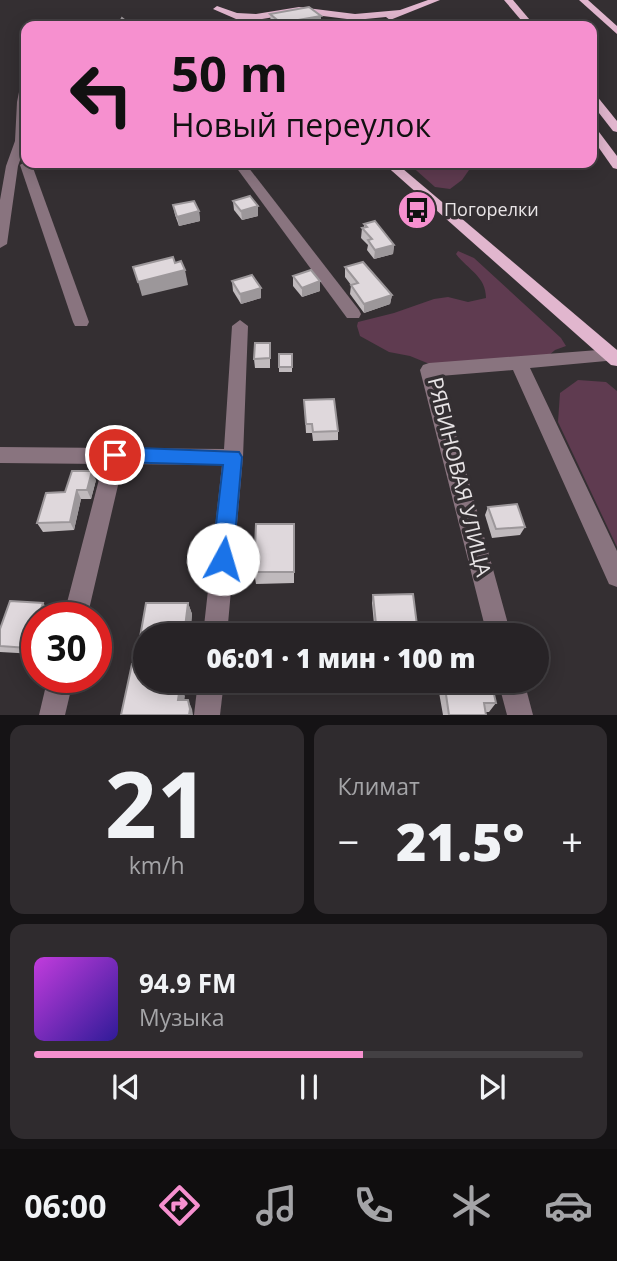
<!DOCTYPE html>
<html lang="ru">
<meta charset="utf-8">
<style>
body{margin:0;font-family:"Open Sans",sans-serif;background:#2f2b2e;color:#f1f3f6;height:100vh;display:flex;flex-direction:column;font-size:26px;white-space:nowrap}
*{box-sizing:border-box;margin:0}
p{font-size:23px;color:#a4a4a7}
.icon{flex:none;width:38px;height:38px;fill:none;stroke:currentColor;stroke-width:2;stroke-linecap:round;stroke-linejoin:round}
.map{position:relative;height:715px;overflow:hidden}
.side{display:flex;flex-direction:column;gap:10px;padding:10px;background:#151315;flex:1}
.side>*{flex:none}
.guide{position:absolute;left:21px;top:21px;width:576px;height:147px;border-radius:14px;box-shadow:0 4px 18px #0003,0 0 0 2px #434043;background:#f690cf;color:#111;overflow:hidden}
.speed{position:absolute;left:21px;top:602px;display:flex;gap:14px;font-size:35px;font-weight:700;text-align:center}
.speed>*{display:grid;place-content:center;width:91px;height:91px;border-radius:50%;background:#272326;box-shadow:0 4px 18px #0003,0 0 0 2px #434043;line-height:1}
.speed .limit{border:10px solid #d22;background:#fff;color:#111}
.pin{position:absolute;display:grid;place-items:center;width:60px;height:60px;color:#fff;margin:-30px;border:4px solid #fff;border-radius:50%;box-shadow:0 2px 7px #0007}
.me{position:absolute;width:77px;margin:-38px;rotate:6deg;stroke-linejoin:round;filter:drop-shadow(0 0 5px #0008)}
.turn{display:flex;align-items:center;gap:24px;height:147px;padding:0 35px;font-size:32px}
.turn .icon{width:91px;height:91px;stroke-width:2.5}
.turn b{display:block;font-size:49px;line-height:60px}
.big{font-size:52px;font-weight:800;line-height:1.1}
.side .widget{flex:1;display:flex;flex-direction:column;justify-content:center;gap:10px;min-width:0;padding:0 24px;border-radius:14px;background:#2f2b2e}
.side .dial{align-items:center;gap:0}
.dial b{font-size:91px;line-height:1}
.song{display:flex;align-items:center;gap:21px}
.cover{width:84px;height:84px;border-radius:10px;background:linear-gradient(135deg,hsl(290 70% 55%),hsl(250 70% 35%))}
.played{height:7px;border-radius:4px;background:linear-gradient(90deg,#f690cf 60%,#434043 60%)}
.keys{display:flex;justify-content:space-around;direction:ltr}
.heat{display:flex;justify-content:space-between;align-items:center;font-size:38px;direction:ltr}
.side .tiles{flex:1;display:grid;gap:10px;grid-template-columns:1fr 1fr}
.widget:last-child{grid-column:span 2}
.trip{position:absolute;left:133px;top:623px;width:416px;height:70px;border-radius:35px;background:#272326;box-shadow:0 4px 18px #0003,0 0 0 2px #434043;font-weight:800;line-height:70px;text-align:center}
.tabs{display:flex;height:112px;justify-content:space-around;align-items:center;background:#100e0f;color:#a4a4a7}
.tabs .icon{width:49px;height:49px}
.tabs .on{color:#f690cf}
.tabs b{font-size:32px;color:#f1f3f6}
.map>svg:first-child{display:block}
.green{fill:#5f3b50}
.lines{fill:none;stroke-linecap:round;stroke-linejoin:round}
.minor{fill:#89747f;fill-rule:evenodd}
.major{fill:#e1b6ce;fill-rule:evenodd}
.wall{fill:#c0babd}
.shaded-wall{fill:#9c979a}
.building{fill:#dfd8dc;stroke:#9c979a;stroke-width:2}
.route{fill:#1a73e8;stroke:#114b97;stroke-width:2}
.labels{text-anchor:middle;stroke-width:7;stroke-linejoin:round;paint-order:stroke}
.far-poi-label{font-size:18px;fill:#e8e4e6;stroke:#342f32;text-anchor:start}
.street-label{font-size:21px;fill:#e8e4e6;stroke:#342f32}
</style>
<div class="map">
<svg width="617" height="715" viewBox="0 0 617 715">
<rect width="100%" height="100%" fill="#342f32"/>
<g class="green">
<polygon points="408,163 466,163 469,170 462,180 450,189 435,187"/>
<path d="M458 251 474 258 561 338 566 346 555 350 539 364 432 365 410 356 389 352 360 336 357 326 358 322 394 313 434 299 448 297 468 302 486 298C486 276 468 270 456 254Z"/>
<polygon points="578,380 606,382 617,391 617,547 558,422 560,393"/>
</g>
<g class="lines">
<g class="minor">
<polygon points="26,79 26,143 18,166 7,244 0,248 0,200 6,166 15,141 17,102 21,82"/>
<polygon points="26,161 32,165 89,322 87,326 75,326 73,322 20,165"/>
<polygon points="233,163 245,163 359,310 361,314 359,318 347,318"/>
<polygon points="240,320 248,326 243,457 227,635 203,635 222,465 123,464 87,618 63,618 103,464 0,463 0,447 224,449 232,326"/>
<polygon points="611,349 617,350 617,360 530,368 617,551 617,587 609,584 513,370 440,376 511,635 487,635 420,370 423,365 429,363"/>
<polygon points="48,677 74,677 65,715 39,715"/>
<polygon points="198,681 224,681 220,715 194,715"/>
<polygon points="498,681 524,681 533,715 507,715"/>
</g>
<g class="major">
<polygon points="428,0 440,0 390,20 386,17 355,20 299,13 256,20 236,19 213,9 217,6 237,13 256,14 299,7 355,14 400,10"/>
<polygon points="504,0 513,0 535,26 526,26"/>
<polygon points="579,0 588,0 617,26 617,34"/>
<polygon points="592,94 596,95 617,121 617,132 613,131 592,104"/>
<polygon points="592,127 596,128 617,156 617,169 613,168 592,138"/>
<polygon points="383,163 396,163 617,350 617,366 611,365"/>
</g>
</g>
<g class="wall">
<polygon points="270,14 321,26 271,26"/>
<polygon points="233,201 258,216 242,220 234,210"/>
<polygon points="173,205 199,211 200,221 179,226 175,215"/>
<polygon points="364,224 394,245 393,254 374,259 367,250 368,245 361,238 362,228 364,228"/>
<polygon points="345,267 392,295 390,304 364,313 350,294 351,285 345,277"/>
<polygon points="293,276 320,291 302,297 293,286"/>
<polygon points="232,281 261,288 261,298 241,304 233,291"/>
<polygon points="270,343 270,368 255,368 254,359"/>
<rect x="279" y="354" width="13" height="18"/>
<polygon points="304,400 338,431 338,440 313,441 312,433 306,433"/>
<polygon points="96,480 91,499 81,499 74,530 43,532 37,523 65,492"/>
<polygon points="488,507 525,527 520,535 492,538 485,515"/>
<polygon points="294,524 294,583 256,584 254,572"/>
<polygon points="373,595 418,633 417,635 375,635 372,603"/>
<polygon points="146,603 188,603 192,614 190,635 145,635 145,654 139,643"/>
<polygon points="49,610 35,654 0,652 0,629"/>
<polygon points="437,681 491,681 496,703 489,712 486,712 486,715 443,715"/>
</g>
<g class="shaded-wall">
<polygon points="321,16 321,26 281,26 281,23"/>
<polygon points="258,206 258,216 242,220 241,211"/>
<polygon points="199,211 200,221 179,226 177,217"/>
<polygon points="394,245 393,254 374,259 375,250"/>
<polygon points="185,270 188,285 142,296 138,282"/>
<polygon points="320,281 320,291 302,297 302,288"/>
<polygon points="261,288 261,298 241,304 240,294"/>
<polygon points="392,295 390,304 364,313 364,304"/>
<polygon points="92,471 96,480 91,499 87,490"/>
<polygon points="77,490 81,499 74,530 70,522"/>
<polygon points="43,603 49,610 46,618 38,618"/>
<polygon points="188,603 192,614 190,635 184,635"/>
<polygon points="37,622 37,648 35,654 28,648"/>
<polygon points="174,681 181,681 178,698 173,689"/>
<polygon points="180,687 185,696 183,708 178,700"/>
<polygon points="188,700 192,709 193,715 189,715"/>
</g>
<g class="building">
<polygon points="309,7 321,16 281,23 270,14"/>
<polygon points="122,18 132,26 125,26 121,20"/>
<polygon points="250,196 258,206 241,211 233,201"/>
<polygon points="194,201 199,211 177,217 173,205"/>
<polygon points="375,221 394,245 375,250 368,240 372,239 362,228 367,227 364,224"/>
<polygon points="173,257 175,263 181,261 185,270 138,282 133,267"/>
<polygon points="363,262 392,295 364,304 351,285 358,283 345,267"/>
<polygon points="311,270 320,281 302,288 293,276"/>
<polygon points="252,275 261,288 240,294 232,281"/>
<polygon points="255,343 270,343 270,358 254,359"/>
<rect x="279" y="354" width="13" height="13"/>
<polygon points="334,399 338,431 313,432 312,424 306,424 304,400"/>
<polygon points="72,471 92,471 87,490 77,490 70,522 37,523 46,493 65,492"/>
<polygon points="517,504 525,527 496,529 488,507"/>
<polygon points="256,524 294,524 294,572 254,572"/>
<polygon points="413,594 418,633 377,634 373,595"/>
<polygon points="10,601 43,603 38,618 37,618 37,622 28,648 0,646 0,629"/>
<polygon points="146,603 188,603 184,635 145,635 145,643 139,643"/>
<polygon points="132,664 145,665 145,681 174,681 173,689 180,687 178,700 188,700 190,709 189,715 121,715"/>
<polygon points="444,681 491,681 496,703 484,703 486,715 449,715"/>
</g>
<polygon class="route" points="115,447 239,452 242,457 233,559 230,566 223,569 215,566 212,559 223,465 115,462 108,460 106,455 108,449"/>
<defs>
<g id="bus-disc" transform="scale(2.0125)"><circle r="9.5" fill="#f690cf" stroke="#342f32"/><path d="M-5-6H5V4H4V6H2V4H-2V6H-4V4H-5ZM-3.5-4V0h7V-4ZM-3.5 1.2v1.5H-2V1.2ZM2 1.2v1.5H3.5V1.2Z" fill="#111"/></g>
</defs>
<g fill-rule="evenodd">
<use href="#bus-disc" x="417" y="210"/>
</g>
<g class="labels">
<g class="far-poi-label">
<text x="444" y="216">Погорелки</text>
</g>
<g class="street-label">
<text transform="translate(459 477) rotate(76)" y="7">РЯБИНОВАЯ УЛИЦА</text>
</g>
</g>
</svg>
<div class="speed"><div class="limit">30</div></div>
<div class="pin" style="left:115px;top:455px;background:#d93025"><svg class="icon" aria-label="arrive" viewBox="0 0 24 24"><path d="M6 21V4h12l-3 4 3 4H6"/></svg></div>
<svg class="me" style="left:223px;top:559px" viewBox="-20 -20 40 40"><circle r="19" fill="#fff"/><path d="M0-13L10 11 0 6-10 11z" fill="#1a73e8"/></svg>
<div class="trip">06:01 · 1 мин · 100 m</div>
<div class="guide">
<div class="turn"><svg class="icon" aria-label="left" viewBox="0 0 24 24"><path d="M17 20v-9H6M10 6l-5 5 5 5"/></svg><div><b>50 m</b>Новый переулок</div></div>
</div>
</div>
<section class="side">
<div class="tiles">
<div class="widget dial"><b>21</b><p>km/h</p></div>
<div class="widget"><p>Климат</p>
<div class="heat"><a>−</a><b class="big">21.5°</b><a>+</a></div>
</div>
<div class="widget">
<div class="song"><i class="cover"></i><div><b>94.9 FM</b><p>Музыка</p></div></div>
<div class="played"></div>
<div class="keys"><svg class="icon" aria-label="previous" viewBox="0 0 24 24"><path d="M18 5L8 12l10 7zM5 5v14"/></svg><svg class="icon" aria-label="pause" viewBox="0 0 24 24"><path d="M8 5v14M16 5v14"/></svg><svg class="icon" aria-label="next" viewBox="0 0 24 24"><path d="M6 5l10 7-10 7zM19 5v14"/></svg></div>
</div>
</div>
</section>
<nav class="tabs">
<b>06:00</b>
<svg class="icon on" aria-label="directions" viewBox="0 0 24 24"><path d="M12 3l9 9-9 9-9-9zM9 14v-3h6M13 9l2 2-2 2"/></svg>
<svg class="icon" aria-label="music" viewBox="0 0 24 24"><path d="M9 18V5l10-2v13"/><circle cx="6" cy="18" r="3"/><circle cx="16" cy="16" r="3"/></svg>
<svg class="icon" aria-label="phone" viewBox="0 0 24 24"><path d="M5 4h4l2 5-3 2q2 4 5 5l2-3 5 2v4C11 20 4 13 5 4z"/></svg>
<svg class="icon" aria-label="climate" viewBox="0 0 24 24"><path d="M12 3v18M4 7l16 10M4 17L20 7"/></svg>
<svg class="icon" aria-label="car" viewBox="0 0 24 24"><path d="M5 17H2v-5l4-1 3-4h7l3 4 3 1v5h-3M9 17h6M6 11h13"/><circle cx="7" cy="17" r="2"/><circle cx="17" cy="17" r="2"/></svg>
</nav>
